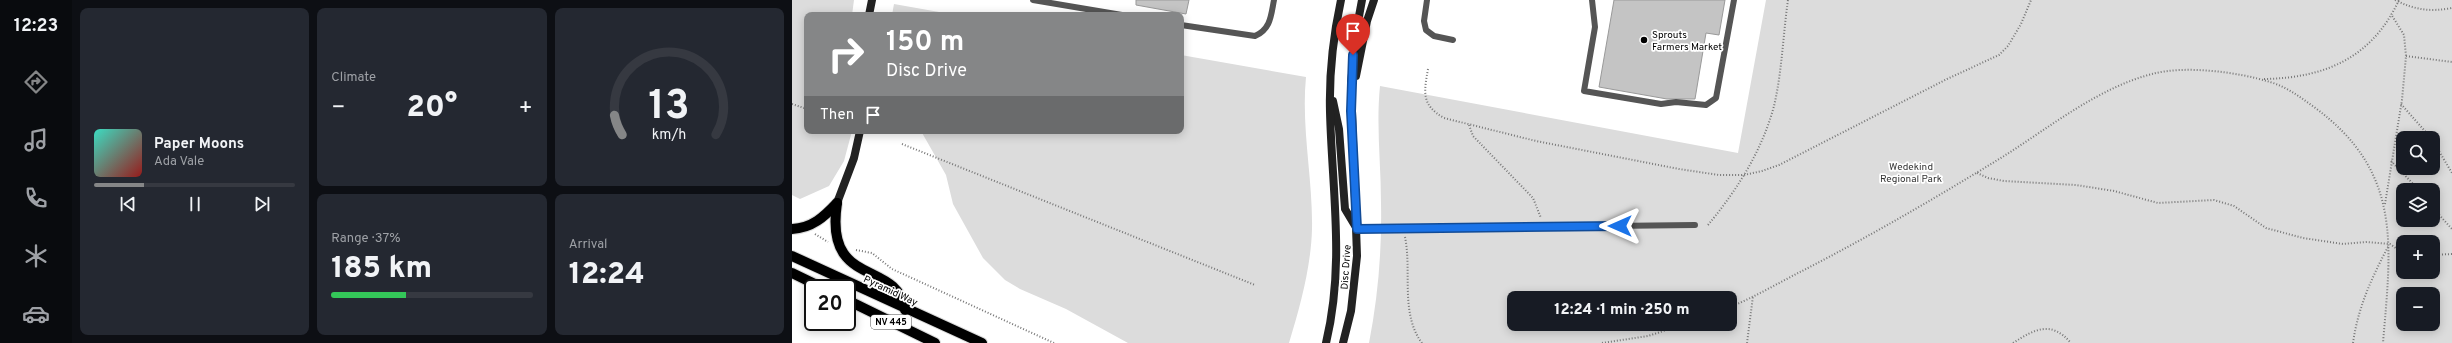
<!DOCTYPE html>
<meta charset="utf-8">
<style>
body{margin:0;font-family:Overpass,sans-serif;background:#242831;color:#f1f3f6;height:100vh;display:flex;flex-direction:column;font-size:15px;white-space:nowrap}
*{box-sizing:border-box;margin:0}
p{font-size:13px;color:#9ea1a6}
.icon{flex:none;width:22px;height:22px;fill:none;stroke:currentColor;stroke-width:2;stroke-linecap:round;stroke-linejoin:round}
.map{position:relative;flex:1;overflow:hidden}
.panel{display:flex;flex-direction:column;gap:8px;padding:8px;background:#0d0f14;width:720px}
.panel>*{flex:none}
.guide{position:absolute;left:12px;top:12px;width:380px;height:122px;border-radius:8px;box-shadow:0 2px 10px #0003;background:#858687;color:#fff;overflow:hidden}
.tools{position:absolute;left:1604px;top:131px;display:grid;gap:8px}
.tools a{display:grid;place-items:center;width:44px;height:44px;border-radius:8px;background:#171b24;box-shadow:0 2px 10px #0003;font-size:20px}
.speed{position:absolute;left:12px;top:279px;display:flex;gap:8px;font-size:20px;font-weight:700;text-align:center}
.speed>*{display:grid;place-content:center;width:52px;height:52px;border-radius:50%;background:#171b24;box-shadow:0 2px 10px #0003;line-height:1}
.speed .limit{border:2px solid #111;border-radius:6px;background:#fff;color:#111}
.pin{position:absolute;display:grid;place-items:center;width:34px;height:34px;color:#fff;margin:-41px -17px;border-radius:50% 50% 50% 0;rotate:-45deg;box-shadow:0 0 4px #0007}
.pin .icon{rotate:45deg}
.me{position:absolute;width:44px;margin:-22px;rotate:270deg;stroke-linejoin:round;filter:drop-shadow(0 0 3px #0008)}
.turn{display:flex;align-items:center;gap:14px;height:84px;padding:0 16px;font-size:18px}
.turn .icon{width:52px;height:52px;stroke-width:2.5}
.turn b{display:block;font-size:28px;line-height:34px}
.then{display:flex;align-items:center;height:38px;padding:0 16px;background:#0003;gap:8px;font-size:15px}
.big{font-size:30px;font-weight:800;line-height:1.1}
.panel .card{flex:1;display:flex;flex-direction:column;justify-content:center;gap:6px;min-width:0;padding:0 14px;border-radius:8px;background:#242831}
.panel .dial{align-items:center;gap:0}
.dial svg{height:104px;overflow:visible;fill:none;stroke:#363941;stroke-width:7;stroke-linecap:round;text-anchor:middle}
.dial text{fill:#f1f3f6;stroke:none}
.song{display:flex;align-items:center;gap:12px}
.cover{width:48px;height:48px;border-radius:6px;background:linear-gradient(135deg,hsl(170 70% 55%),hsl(0 70% 35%))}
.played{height:4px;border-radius:2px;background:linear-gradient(90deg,#858687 25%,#363941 25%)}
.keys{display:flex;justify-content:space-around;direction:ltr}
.heat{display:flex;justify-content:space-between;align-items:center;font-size:22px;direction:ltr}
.charge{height:6px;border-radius:3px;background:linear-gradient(90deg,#34c759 37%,#363941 0)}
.panel .tiles{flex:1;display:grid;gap:8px;grid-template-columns:repeat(3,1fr)}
.card:first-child{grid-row:span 2}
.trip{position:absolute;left:715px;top:291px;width:230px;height:40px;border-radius:8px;background:#171b24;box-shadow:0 2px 10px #0003;font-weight:800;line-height:40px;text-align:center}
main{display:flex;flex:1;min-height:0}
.menu{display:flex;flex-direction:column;width:72px;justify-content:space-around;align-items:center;background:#090b0e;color:#9ea1a6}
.menu .icon{width:28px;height:28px}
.menu .active{color:#858687}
.menu b{font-size:18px;color:#f1f3f6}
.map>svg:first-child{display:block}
.green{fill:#dcdcdc;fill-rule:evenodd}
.building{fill:#c4c4c4;stroke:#999}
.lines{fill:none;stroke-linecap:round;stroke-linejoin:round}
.primary-casing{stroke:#dbdbdb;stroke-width:12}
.path{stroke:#777;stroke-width:2;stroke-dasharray:1 2;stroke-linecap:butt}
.lane{stroke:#555;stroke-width:6}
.secondary{stroke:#222;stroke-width:8}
.primary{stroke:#000;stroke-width:10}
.route-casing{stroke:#114b97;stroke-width:10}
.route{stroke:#1a73e8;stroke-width:7}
.poi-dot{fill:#000;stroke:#fff;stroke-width:1.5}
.labels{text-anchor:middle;stroke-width:3.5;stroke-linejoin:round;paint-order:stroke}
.shield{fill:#fff;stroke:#4c4c4c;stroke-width:1}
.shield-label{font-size:9px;font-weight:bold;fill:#000}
.poi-label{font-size:10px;fill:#000;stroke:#fff;text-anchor:start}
.park-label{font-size:10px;fill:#333;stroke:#fff}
.street-label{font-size:10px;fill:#000;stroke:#fff}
</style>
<main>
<nav class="menu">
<b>12:23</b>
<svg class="icon active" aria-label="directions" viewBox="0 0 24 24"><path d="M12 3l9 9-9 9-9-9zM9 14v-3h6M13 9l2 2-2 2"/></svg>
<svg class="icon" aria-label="music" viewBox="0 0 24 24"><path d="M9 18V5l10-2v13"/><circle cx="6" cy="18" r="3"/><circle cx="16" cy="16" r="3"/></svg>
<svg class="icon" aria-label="phone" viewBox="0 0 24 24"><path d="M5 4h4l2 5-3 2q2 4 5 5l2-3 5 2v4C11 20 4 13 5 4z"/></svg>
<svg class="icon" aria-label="climate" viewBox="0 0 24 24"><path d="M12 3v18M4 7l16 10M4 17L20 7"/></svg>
<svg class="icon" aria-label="car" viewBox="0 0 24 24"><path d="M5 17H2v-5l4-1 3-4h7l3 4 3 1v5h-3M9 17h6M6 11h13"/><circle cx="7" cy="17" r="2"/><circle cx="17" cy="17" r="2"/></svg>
</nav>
<section class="panel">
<div class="tiles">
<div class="card">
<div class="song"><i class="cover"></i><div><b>Paper Moons</b><p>Ada Vale</p></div></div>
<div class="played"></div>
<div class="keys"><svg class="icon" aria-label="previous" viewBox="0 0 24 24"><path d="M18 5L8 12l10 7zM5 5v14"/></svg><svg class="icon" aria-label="pause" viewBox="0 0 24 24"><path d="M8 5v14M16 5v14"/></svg><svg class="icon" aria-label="next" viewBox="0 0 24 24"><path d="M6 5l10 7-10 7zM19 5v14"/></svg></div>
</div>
<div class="card"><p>Climate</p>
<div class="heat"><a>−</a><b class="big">20°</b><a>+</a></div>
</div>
<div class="card dial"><svg viewBox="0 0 100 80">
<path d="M14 69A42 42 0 1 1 86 69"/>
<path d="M14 69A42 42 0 0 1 8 54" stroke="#858687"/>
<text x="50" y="56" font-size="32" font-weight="700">13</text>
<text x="50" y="72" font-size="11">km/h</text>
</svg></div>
<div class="card"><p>Range · 37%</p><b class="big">185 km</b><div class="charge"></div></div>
<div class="card"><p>Arrival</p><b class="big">12:24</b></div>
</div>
</section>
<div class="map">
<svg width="1660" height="343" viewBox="0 0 1660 343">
<rect width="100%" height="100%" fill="#fff"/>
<g class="green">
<polygon points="0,0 62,0 60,15 15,15 15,131 60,131 52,161 37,186 8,199 0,195"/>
<path d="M974 0H1660V343H577C586 297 590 250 589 203 589 164 584 126 588 86L946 153ZM1611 138H1641V168H1611ZM1611 190H1641V220H1611ZM1611 242H1641V272H1611ZM1611 294H1641V324H1611ZM722 298H938V324H722Z"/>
<polygon points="102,4 164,15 100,15"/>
<path d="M389 55 514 77C509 128 521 179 520 229 519 267 508 307 497 343H336L274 309 228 289 213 280 191 258 161 204 154 175 129 131H389Z"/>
</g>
<g class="building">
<polygon points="344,0 397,0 394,14 344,5"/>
<polygon points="822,0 933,0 927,35 914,33 903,99 875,99 807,87"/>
</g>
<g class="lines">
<g class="primary-casing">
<g id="primary">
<path d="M45 203C32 290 105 258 113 310"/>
<path d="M0 229C20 228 32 217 45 203"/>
<polyline points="0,256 190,343"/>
<polyline points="0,273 31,288"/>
<polyline points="55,300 143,343"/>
</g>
</g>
<g class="path">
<path d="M1603 0C1623 10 1638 12 1660 8"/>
<polyline points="1614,56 1660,62"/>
<path d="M636 69C632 92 629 105 652 118L744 141 887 169 927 175H952L970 171 987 165 1155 79 1207 55 1216 46 1229 24 1239 0"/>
<path d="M1472 79C1533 78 1580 58 1607 0"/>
<polyline points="0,104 15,109"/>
<polyline points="1609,104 1639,138"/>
<polyline points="677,125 681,136 741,198 749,218"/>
<polyline points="1641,141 1660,173"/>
<polyline points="110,144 463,285"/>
<polyline points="1599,161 1627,190"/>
<polyline points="1185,173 1196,178 1212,181 1284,185 1322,191 1366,203 1422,200 1442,206 1474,228 1511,238 1551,244 1575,242 1598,244 1611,253"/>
<polyline points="1593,204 1610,100 1614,56 1612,35 1599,14"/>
<polyline points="1641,208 1660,229"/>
<path d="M916 225C945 190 970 151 982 106 990 72 991 35 996 0"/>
<polyline points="23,234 36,242"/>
<path d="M613 237C620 271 608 314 630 343"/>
<polyline points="64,250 80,253 100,269 262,343"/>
<polyline points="1641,255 1660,254"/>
<path d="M938 307C963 297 988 282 1012 270 1080 235 1147 196 1212 156 1258 127 1306 88 1360 74 1393 65 1446 72 1478 82 1495 87 1508 97 1522 107 1611 172 1599 245 1591 343"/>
<polyline points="810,343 856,336 893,324"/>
<polyline points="955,343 961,296"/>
<path d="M1221 343C1243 329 1259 320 1279 343"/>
<path d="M1561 343C1566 307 1580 277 1597 245"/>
</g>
<g class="lane">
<polyline points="241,0 330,15"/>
<polyline points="635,0 632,21 634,30 642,36 661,40"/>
<polyline points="800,0 803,27 792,91 869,104 884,102 914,105 924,98 942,0"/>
<path d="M389 25 463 36C479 29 479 15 482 0"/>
<polyline points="565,229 903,225"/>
</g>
<g class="secondary">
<polyline points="77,15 80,0"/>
<polyline points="564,76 575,21 582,0"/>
<polyline points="541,101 547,129 553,209 565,229"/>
<polyline points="45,203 62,158 68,131"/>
<path d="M534 343C553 264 540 191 538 112 537 74 541 37 549 0"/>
<polyline points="551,343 559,311 565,256 559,83 565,27 570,0"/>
</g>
<use href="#primary" class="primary"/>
</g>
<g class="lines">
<g class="route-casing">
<polyline id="route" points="561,55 559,111 565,229 828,226"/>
</g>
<use href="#route" class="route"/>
</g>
<circle class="poi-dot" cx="852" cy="40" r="4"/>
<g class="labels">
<rect class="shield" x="79" y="315" width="40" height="14" rx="3"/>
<g class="shield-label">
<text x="99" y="325">NV 445</text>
</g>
<g class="poi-label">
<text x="860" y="38">Sprouts<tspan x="860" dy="12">Farmers Market</tspan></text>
</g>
<g class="park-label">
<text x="1119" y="170">Wedekind<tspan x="1119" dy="12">Regional Park</tspan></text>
</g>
<g class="street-label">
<text transform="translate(553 267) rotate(-86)" y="4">Disc Drive</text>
<text transform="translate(99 290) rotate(25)" y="4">Pyramid Way</text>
</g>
</g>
</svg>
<div class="tools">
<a><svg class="icon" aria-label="search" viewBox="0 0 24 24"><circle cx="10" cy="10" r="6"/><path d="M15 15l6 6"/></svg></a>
<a><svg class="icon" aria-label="layers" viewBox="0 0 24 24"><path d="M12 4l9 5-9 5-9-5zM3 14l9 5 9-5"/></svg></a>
<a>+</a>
<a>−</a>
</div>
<div class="speed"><div class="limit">20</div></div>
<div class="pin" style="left:561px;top:55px;background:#d93025"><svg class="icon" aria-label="arrive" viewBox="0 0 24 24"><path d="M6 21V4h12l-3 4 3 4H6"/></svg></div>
<svg class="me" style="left:828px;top:226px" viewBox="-20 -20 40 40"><path d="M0-17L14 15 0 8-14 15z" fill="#1a73e8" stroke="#fff" stroke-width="4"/></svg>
<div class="trip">12:24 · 1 min · 250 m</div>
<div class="guide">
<div class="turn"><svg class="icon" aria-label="right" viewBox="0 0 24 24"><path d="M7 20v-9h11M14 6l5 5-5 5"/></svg><div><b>150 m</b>Disc Drive</div></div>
<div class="then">Then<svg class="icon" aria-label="arrive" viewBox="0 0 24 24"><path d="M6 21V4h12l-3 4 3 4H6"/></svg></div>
</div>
</div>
</main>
